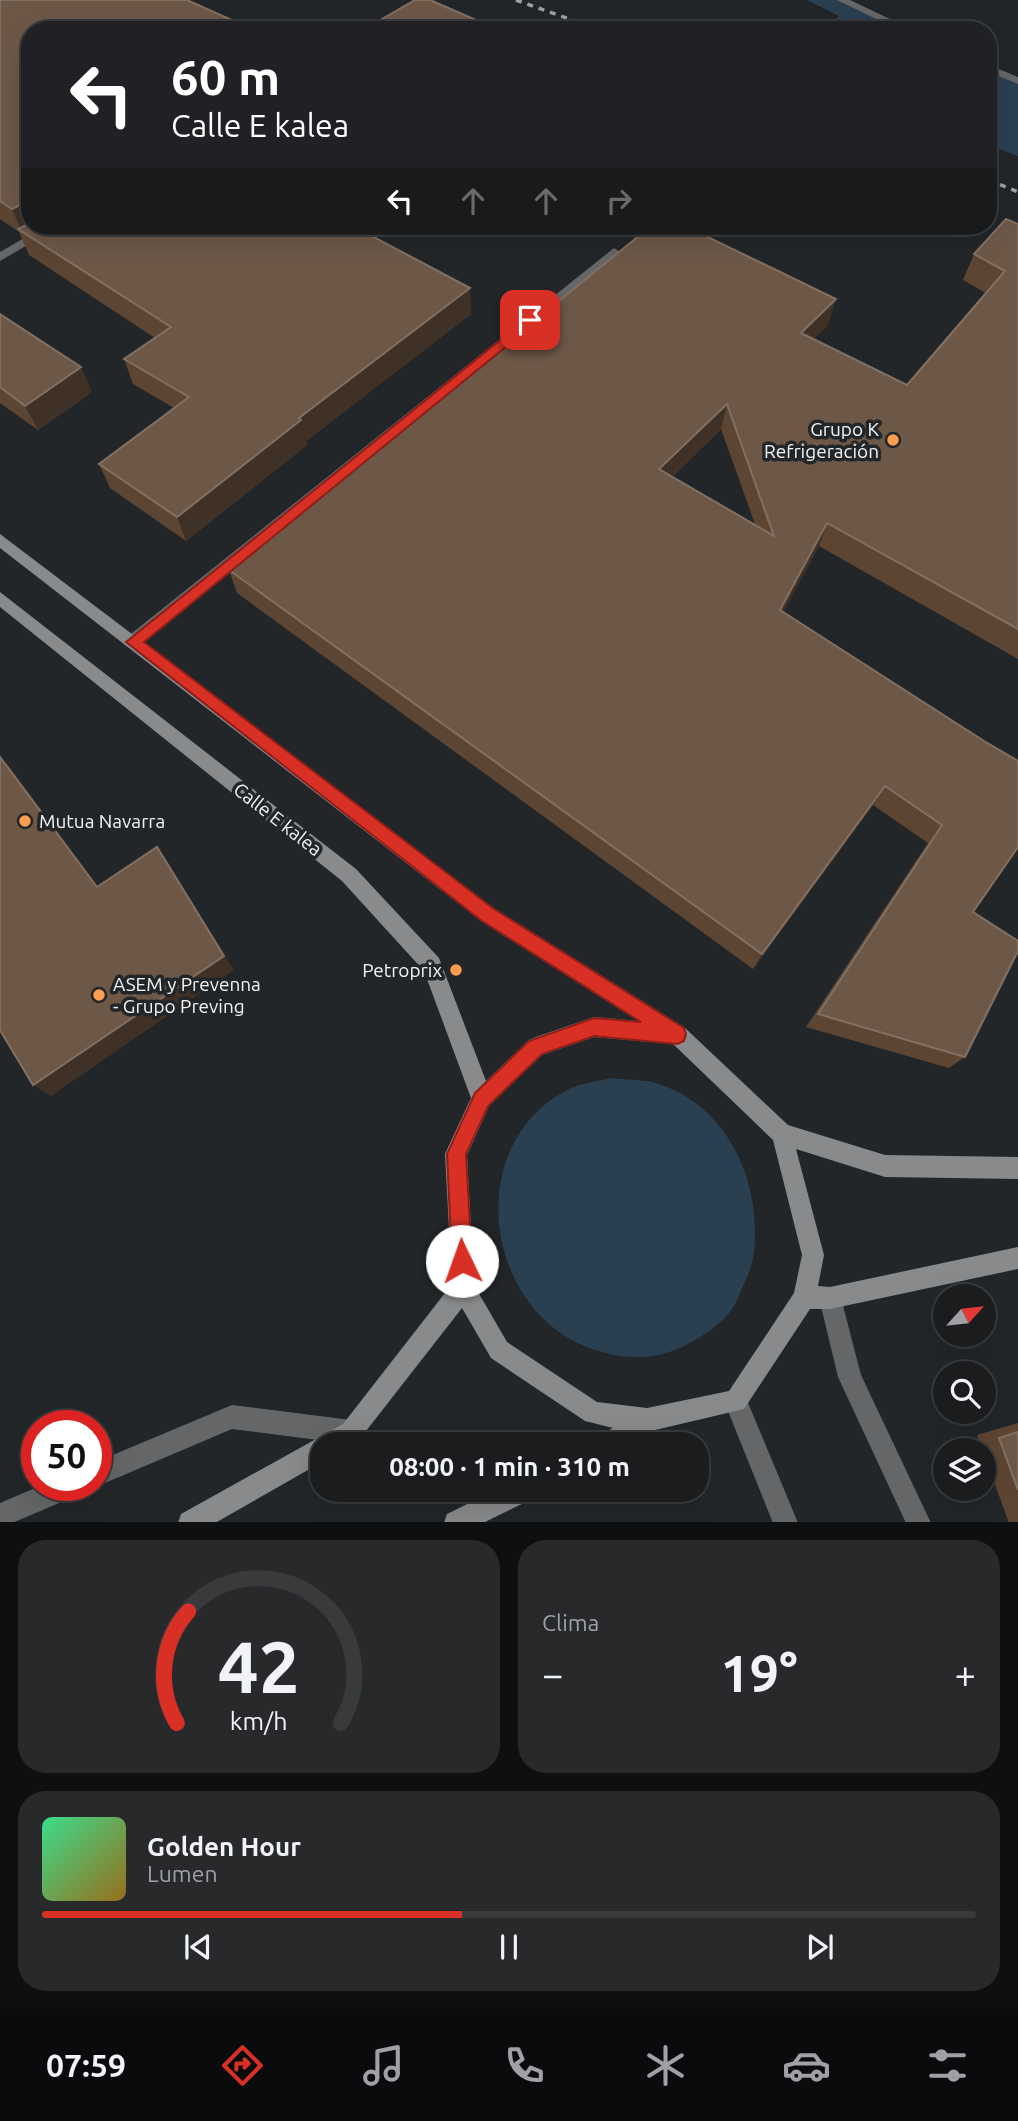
<!DOCTYPE html>
<html lang="es">
<meta charset="utf-8">
<style>
body{margin:0;font-family:Ubuntu,sans-serif;background:#27292b;color:#f1f3f6;height:100vh;display:flex;flex-direction:column;font-size:26px;white-space:nowrap}
*{box-sizing:border-box;margin:0}
p{font-size:23px;color:#9fa1a4}
.icon{flex:none;width:38px;height:38px;fill:none;stroke:currentColor;stroke-width:2;stroke-linecap:round;stroke-linejoin:round}
.map{position:relative;height:1522px;overflow:hidden}
.sheet{display:flex;flex-direction:column;gap:18px;padding:18px;background:#0e0f10;flex:1}
.sheet>*{flex:none}
.top-card{position:absolute;left:21px;top:21px;width:976px;height:214px;border-radius:28px;box-shadow:0 7px 28px #0002,0 0 0 2px #383a3c;background:#202124;color:#fff;overflow:hidden}
.needle{width:46px;rotate:63deg}
.controls{position:absolute;left:933px;top:1284px;display:grid;gap:14px}
.controls a{display:grid;place-items:center;width:63px;height:63px;border-radius:50%;background:#1a1c1e;box-shadow:0 7px 28px #0002,0 0 0 2px #383a3c;font-size:35px}
.speed{position:absolute;left:21px;top:1410px;display:flex;gap:14px;font-size:35px;font-weight:700;text-align:center}
.speed>*{display:grid;place-content:center;width:91px;height:91px;border-radius:50%;background:#1a1c1e;box-shadow:0 7px 28px #0002,0 0 0 2px #383a3c;line-height:1}
.speed .limit{border:10px solid #d22;background:#fff;color:#111}
.pin{position:absolute;display:grid;place-items:center;width:60px;height:60px;color:#fff;margin:-30px;border-radius:14px;box-shadow:0 4px 10px #0006}
.me{position:absolute;width:77px;margin:-38px;rotate:357deg;stroke-linejoin:round;filter:drop-shadow(0 0 5px #0008)}
.turn{display:flex;align-items:center;gap:24px;height:147px;padding:0 35px;font-size:32px}
.turn .icon{width:91px;height:91px;stroke-width:2.5}
.turn b{display:block;font-size:49px;line-height:60px}
.lanes{display:flex;align-items:center;height:66px;padding:0 35px;background:#0003;justify-content:center;gap:35px;direction:ltr}
.lanes .off{opacity:.35}
.big{font-size:52px;font-weight:700;line-height:1.1}
.sheet .tile{flex:1;display:flex;flex-direction:column;justify-content:center;gap:10px;min-width:0;padding:0 24px;border-radius:28px;background:#27292b}
.sheet .dial{align-items:center;gap:0}
.dial svg{height:182px;overflow:visible;fill:none;stroke:#383a3c;stroke-width:7;stroke-linecap:round;text-anchor:middle}
.dial text{fill:#f1f3f6;stroke:none}
.song{display:flex;align-items:center;gap:21px}
.cover{width:84px;height:84px;border-radius:10px;background:linear-gradient(135deg,hsl(150 70% 55%),hsl(40 70% 35%))}
.played{height:7px;border-radius:4px;background:linear-gradient(90deg,#d93025 45%,#383a3c 45%)}
.keys{display:flex;justify-content:space-around;direction:ltr}
.heat{display:flex;justify-content:space-between;align-items:center;font-size:38px;direction:ltr}
.sheet .tiles{flex:1;display:grid;gap:18px;grid-template-columns:1fr 1fr}
.tile:last-child{grid-column:span 2}
.trip{position:absolute;left:310px;top:1432px;width:399px;height:70px;border-radius:28px;background:#1a1c1e;box-shadow:0 7px 28px #0002,0 0 0 2px #383a3c;font-weight:700;line-height:70px;text-align:center}
.tabs{display:flex;height:112px;justify-content:space-around;align-items:center;background:#0a0b0c;color:#9fa1a4}
.tabs .icon{width:49px;height:49px}
.tabs .on{color:#d93025}
.tabs b{font-size:32px;color:#f1f3f6}
.map>svg:first-child{display:block}
.green{fill:#2a4051}
.lines{fill:none;stroke-linecap:round;stroke-linejoin:round}
.service{fill:#656667;fill-rule:evenodd}
.minor{fill:#656667;fill-rule:evenodd}
.secondary{fill:#888a8c;fill-rule:evenodd}
.rail{stroke:#9fa2a3;stroke-width:3.5;stroke-dasharray:6 6;stroke-linecap:butt}
.wall{fill:#5d4533;fill-rule:evenodd}
.shaded-wall{fill:#3f3126}
.building{fill:#6d5848;stroke:#827063;stroke-width:2;fill-rule:evenodd}
.route{fill:#d93025;stroke:#8d1f18;stroke-width:2}
.poi-dot{fill:#fb9e50;stroke:#232628;stroke-width:2.5}
.labels{text-anchor:middle;stroke-width:7;stroke-linejoin:round;paint-order:stroke}
.poi-label{font-size:19px;fill:#f2f4f5;stroke:#232628;text-anchor:end}
.street-label{font-size:19px;fill:#f2f4f5;stroke:#232628}
</style>
<div class="map">
<svg width="1018" height="1523" viewBox="0 0 1018 1523">
<rect width="100%" height="100%" fill="#232628"/>
<g class="green">
<polygon points="807,0 847,0 910,30 820,30 839,16"/>
<polygon points="989,66 1018,80 1018,156 989,145"/>
<path d="M610 1078C624 1080 639 1079 652 1082 729 1103 764 1185 753 1258 751 1271 743 1285 738 1298 729 1320 704 1336 684 1346 658 1359 630 1360 602 1352 486 1322 457 1146 569 1089 581 1083 597 1082 610 1078Z"/>
</g>
<g class="lines">
<g class="service">
<polygon points="837,0 850,0 913,30 899,30"/>
<polygon points="989,65 1018,77 1018,84 989,72"/>
<polygon points="830,1287 838,1290 841,1298 861,1375 931,1523 906,1523 838,1377 819,1298 822,1290"/>
<polygon points="736,1389 744,1393 798,1523 773,1523 724,1401 728,1393"/>
<polygon points="232,1405 351,1420 359,1424 363,1432 359,1440 349,1444 232,1429 105,1483 96,1486 95,1486 96,1462"/>
<polygon points="40,1486 81,1486 78,1495 12,1523 0,1523 0,1503"/>
</g>
<g class="minor">
<polygon points="45,226 60,226 0,261 0,252"/>
<polygon points="614,248 620,252 618,255 139,647 127,647 125,642 127,637"/>
</g>
<g class="secondary">
<path d="M0 534 495 909 684 1027 788 1125 885 1155 1018 1157V1179L885 1177 796 1149 824 1255 818 1286 830 1287 1018 1247V1269L830 1309H810L744 1409 651 1431 631 1444H597L600 1435 613 1428 585 1421 491 1358 462 1308 359 1440 354 1444H322V1462L215 1523H178L181 1514 343 1424 452 1284 445 1154 471 1098 424 971 342 881 0 607V592L356 869 439 958 486 1081 529 1040 536 1037 594 1017 638 1021 481 921 0 548ZM594 1037 673 1044 773 1140 802 1255 794 1293 729 1391 647 1408 597 1402 507 1342 474 1285 467 1155 489 1106 542 1055Z"/>
<polygon points="498,1489 537,1489 534,1498 483,1523 444,1523 447,1514"/>
</g>
<g class="rail">
<polyline points="516,0 600,30"/>
<polyline points="989,180 1018,192"/>
</g>
</g>
<g class="wall">
<polygon points="0,0 252,29 253,30 30,30 30,226 471,314 306,441 307,445 186,541 110,488 99,464 174,408 133,384 124,359 155,338 29,255 19,232 0,219"/>
<path d="M1018 224V659L819 546 783 612 984 741 965 1057 949 1068 806 1027 928 843 873 805 753 969 237 593 229 570 828 325 813 339 907 385 986 293 963 280 974 254ZM721 429 755 524 672 477Z"/>
<polygon points="0,314 92,392 38,430 0,403"/>
<polygon points="1018,1423 1018,1523 1009,1523 977,1435"/>
</g>
<g class="shaded-wall">
<polygon points="30,200 30,221 25,217 30,231 22,232 12,209"/>
<polygon points="470,288 471,314 306,441 307,445 186,541 177,517 299,418"/>
<polygon points="836,299 828,325 794,358 801,333"/>
<polygon points="81,367 92,392 38,430 25,406"/>
<polygon points="727,404 721,429 655,493 659,469"/>
<polygon points="827,523 819,546 772,633 780,610"/>
<polygon points="0,756 12,770 111,904 97,887"/>
<polygon points="885,786 873,805 753,969 762,954"/>
<polygon points="157,847 234,970 51,1096 33,1085"/>
</g>
<g class="building">
<polygon points="0,0 187,0 252,29 250,30 30,30 30,200 12,209 0,201"/>
<polygon points="415,0 430,0 499,30 363,30"/>
<polygon points="30,214 30,221 25,217"/>
<path d="M1006 219 1018 224V629L827 523 780 610 984 741 1018 761V847L973 912 1018 941V951L965 1057 818 1014 942 825 885 786 762 954 229 570 651 226H685L836 299 801 333 907 385 1005 271 974 254ZM727 404 774 536 659 469Z"/>
<polygon points="30,223 30,226 353,226 470,288 299,418 301,420 177,517 99,464 189,397 124,359 171,327 18,229"/>
<polygon points="0,314 81,367 25,406 0,387"/>
<polygon points="0,757 97,887 157,847 224,956 33,1085 0,1030"/>
<polygon points="1018,1432 1018,1490 999,1438"/>
</g>
<polygon class="route" points="530,316 535,317 535,323 144,642 494,909 684,1028 686,1034 684,1041 677,1044 594,1036 542,1054 488,1106 466,1154 472,1261 469,1268 462,1271 454,1268 452,1261 447,1154 475,1093 529,1041 594,1018 641,1022 482,921 126,642"/>
<g class="poi-dot">
<circle cx="893" cy="440" r="7"/>
<circle cx="25" cy="821" r="7"/>
<circle cx="456" cy="970" r="7"/>
<circle cx="99" cy="995" r="7"/>
</g>
<g class="labels">
<g class="poi-label">
<text x="879" y="436">Grupo K<tspan x="879" dy="22">Refrigeración</tspan></text>
<text x="39" y="828" text-anchor="start">Mutua Navarra</text>
<text x="442" y="977">Petroprix</text>
<text x="113" y="991" text-anchor="start">ASEM y Prevenna<tspan x="113" dy="22">- Grupo Preving</tspan></text>
</g>
<g class="street-label">
<text transform="translate(278 819) rotate(38)" y="7">Calle E kalea</text>
</g>
</g>
</svg>
<div class="controls">
<a><svg class="needle" viewBox="-14 -14 28 28"><path d="M0-13l5 13h-10z" fill="#e53935"/><path d="M0 13l5-13h-10z" fill="#9fa1a4"/></svg></a>
<a><svg class="icon" aria-label="search" viewBox="0 0 24 24"><circle cx="10" cy="10" r="6"/><path d="M15 15l6 6"/></svg></a>
<a><svg class="icon" aria-label="layers" viewBox="0 0 24 24"><path d="M12 4l9 5-9 5-9-5zM3 14l9 5 9-5"/></svg></a>
</div>
<div class="speed"><div class="limit">50</div></div>
<div class="pin" style="left:530px;top:320px;background:#d93025"><svg class="icon" aria-label="arrive" viewBox="0 0 24 24"><path d="M6 21V4h12l-3 4 3 4H6"/></svg></div>
<svg class="me" style="left:462px;top:1261px" viewBox="-20 -20 40 40"><circle r="19" fill="#fff"/><path d="M0-13L10 11 0 6-10 11z" fill="#d93025"/></svg>
<div class="trip">08:00 · 1 min · 310 m</div>
<div class="top-card">
<div class="turn"><svg class="icon" aria-label="left" viewBox="0 0 24 24"><path d="M17 20v-9H6M10 6l-5 5 5 5"/></svg><div><b>60 m</b>Calle E kalea</div></div>
<div class="lanes"><svg class="icon" aria-label="left" viewBox="0 0 24 24"><path d="M17 20v-9H6M10 6l-5 5 5 5"/></svg><svg class="icon off" aria-label="ahead" viewBox="0 0 24 24"><path d="M12 20V5M6 11l6-6 6 6"/></svg><svg class="icon off" aria-label="ahead" viewBox="0 0 24 24"><path d="M12 20V5M6 11l6-6 6 6"/></svg><svg class="icon off" aria-label="right" viewBox="0 0 24 24"><path d="M7 20v-9h11M14 6l5 5-5 5"/></svg></div>
</div>
</div>
<section class="sheet">
<div class="tiles">
<div class="tile dial"><svg viewBox="0 0 100 80">
<path d="M14 69A42 42 0 1 1 86 69"/>
<path d="M14 69A42 42 0 0 1 19 20" stroke="#d93025"/>
<text x="50" y="56" font-size="32" font-weight="700">42</text>
<text x="50" y="72" font-size="11">km/h</text>
</svg></div>
<div class="tile"><p>Clima</p>
<div class="heat"><a>−</a><b class="big">19°</b><a>+</a></div>
</div>
<div class="tile">
<div class="song"><i class="cover"></i><div><b>Golden Hour</b><p>Lumen</p></div></div>
<div class="played"></div>
<div class="keys"><svg class="icon" aria-label="previous" viewBox="0 0 24 24"><path d="M18 5L8 12l10 7zM5 5v14"/></svg><svg class="icon" aria-label="pause" viewBox="0 0 24 24"><path d="M8 5v14M16 5v14"/></svg><svg class="icon" aria-label="next" viewBox="0 0 24 24"><path d="M6 5l10 7-10 7zM19 5v14"/></svg></div>
</div>
</div>
</section>
<nav class="tabs">
<b>07:59</b>
<svg class="icon on" aria-label="directions" viewBox="0 0 24 24"><path d="M12 3l9 9-9 9-9-9zM9 14v-3h6M13 9l2 2-2 2"/></svg>
<svg class="icon" aria-label="music" viewBox="0 0 24 24"><path d="M9 18V5l10-2v13"/><circle cx="6" cy="18" r="3"/><circle cx="16" cy="16" r="3"/></svg>
<svg class="icon" aria-label="phone" viewBox="0 0 24 24"><path d="M5 4h4l2 5-3 2q2 4 5 5l2-3 5 2v4C11 20 4 13 5 4z"/></svg>
<svg class="icon" aria-label="climate" viewBox="0 0 24 24"><path d="M12 3v18M4 7l16 10M4 17L20 7"/></svg>
<svg class="icon" aria-label="car" viewBox="0 0 24 24"><path d="M5 17H2v-5l4-1 3-4h7l3 4 3 1v5h-3M9 17h6M6 11h13"/><circle cx="7" cy="17" r="2"/><circle cx="17" cy="17" r="2"/></svg>
<svg class="icon" aria-label="filters" viewBox="0 0 24 24"><path d="M4 7h16M4 17h16"/><circle cx="9" cy="7" r="2"/><circle cx="15" cy="17" r="2"/></svg>
</nav>
